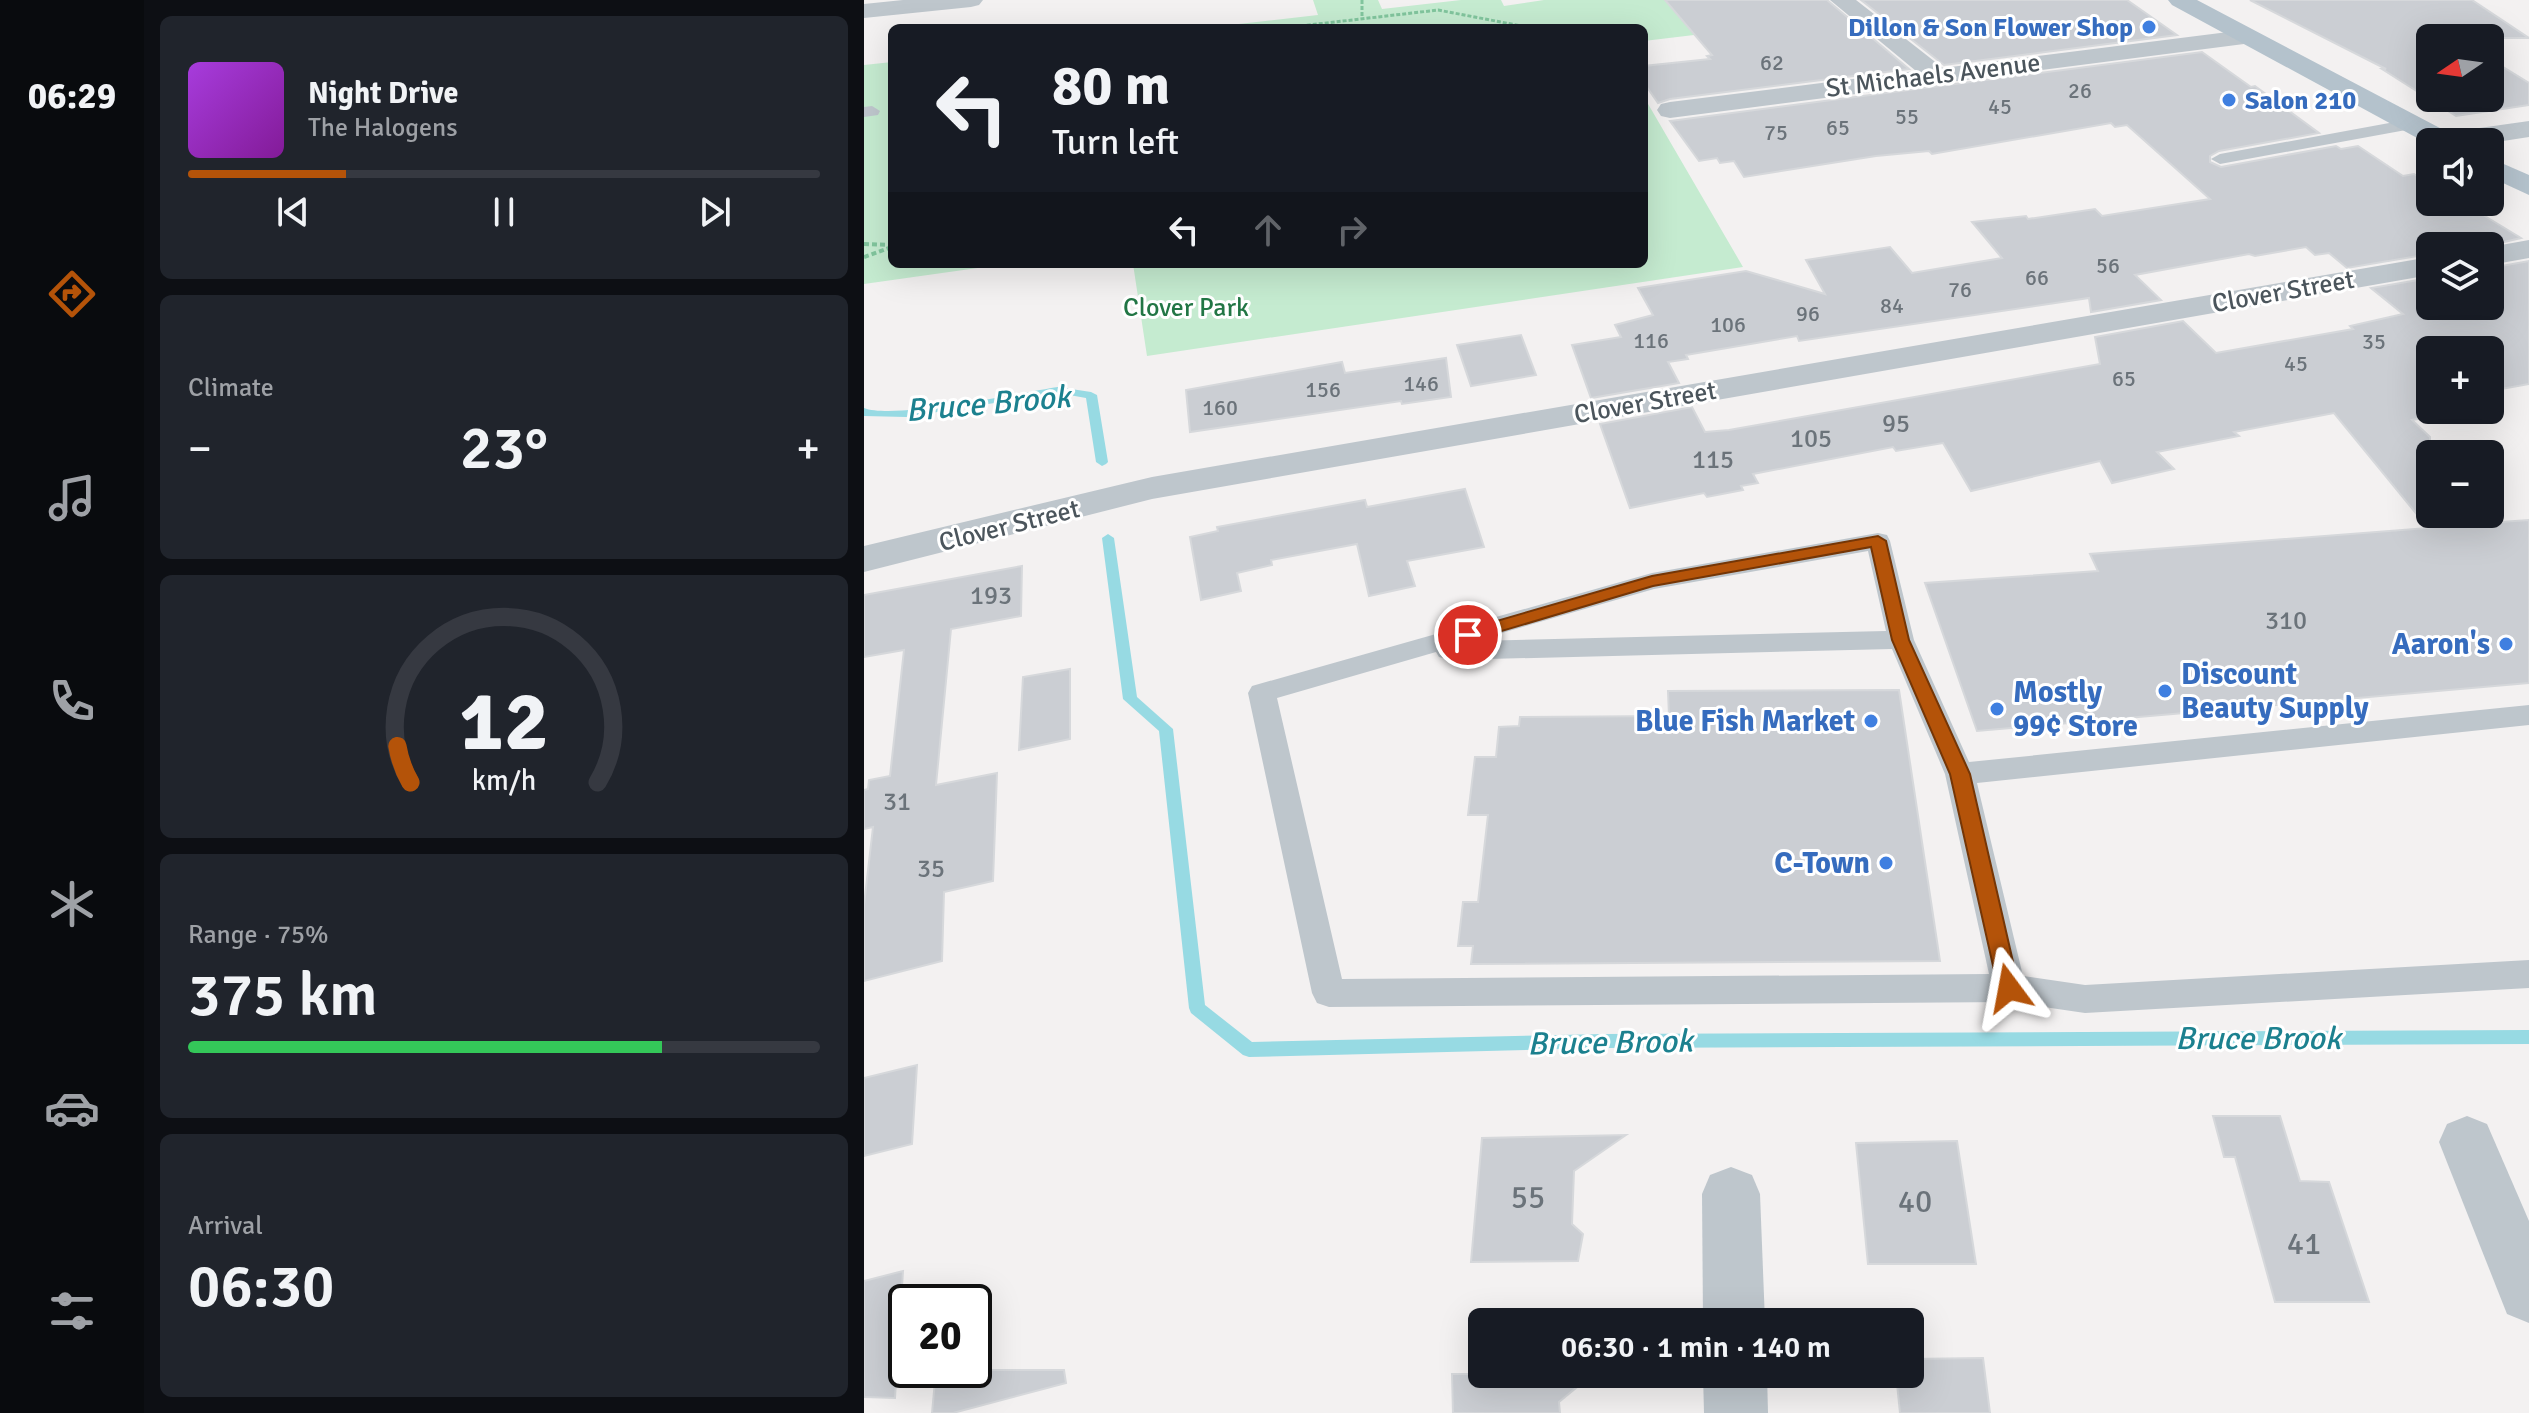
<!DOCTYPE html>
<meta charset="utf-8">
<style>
body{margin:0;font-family:Signika,sans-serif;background:#20242c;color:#f1f3f6;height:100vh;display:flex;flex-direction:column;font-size:30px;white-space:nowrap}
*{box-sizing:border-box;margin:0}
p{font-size:26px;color:#9ea1a6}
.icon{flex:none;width:44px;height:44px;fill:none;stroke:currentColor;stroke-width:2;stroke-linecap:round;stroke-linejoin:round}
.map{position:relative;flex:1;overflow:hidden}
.drawer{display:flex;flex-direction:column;gap:16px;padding:16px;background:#0d0f14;width:720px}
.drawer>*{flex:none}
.guide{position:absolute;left:24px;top:24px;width:760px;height:244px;border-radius:12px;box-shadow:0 8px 32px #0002;background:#171b24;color:#f1f3f6;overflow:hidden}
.needle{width:52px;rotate:257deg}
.tools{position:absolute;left:1552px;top:24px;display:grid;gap:16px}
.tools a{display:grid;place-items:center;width:88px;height:88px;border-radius:12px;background:#171b24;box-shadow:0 8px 32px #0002;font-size:40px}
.speed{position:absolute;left:24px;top:1284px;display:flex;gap:16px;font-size:40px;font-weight:700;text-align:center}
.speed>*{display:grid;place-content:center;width:104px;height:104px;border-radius:50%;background:#171b24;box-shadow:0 8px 32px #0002;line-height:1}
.speed .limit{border:4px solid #111;border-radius:12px;background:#fff;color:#111}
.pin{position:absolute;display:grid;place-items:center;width:68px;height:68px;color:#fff;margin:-34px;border:4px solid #fff;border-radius:50%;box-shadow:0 2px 8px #0007}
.me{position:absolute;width:88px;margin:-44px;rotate:347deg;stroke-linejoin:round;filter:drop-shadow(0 0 6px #0008)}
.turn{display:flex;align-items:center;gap:28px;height:168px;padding:0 32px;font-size:36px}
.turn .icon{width:104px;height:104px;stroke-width:2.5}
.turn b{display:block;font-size:56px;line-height:68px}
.lanes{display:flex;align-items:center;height:76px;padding:0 32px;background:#0003;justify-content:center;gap:40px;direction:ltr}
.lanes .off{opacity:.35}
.big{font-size:60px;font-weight:600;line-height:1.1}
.drawer .tile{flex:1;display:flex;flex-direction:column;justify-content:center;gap:12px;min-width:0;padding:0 28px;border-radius:12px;background:#20242c}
.drawer .dial{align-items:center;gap:0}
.dial svg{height:208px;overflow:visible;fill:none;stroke:#363941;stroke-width:7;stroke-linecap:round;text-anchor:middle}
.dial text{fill:#f1f3f6;stroke:none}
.song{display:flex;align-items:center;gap:24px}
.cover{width:96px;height:96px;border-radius:12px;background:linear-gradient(135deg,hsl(280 70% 55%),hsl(290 70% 35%))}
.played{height:8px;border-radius:4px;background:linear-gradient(90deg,#b45309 25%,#363941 25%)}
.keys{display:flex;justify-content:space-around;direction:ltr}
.heat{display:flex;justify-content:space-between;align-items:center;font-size:44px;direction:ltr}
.charge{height:12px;border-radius:6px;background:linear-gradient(90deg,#34c759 75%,#363941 0)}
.trip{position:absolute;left:604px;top:1308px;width:456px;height:80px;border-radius:12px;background:#171b24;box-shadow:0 8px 32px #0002;font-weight:600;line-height:80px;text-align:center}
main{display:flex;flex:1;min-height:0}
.dock{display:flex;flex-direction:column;width:144px;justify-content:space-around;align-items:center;background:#090b0e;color:#9ea1a6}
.dock .icon{width:56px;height:56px}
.dock .active{color:#b45309}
.dock b{font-size:36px;color:#f1f3f6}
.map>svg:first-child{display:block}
.green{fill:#c5ebd0}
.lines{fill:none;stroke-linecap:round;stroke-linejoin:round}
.stream{fill:#97dae3;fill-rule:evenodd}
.building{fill:#cbced3;stroke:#d6d8db;stroke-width:2}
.path-far1{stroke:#81c59d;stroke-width:3;stroke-dasharray:4 2;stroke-linecap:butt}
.path{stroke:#81c59d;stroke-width:4;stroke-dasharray:5 3;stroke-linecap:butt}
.lane{fill:#bec6cc;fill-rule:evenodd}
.street{fill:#bec6cc;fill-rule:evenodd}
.primary{fill:#b4c2cc;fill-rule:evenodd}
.route{fill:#b45309;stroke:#753606;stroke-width:2}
.shop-dot{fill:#3f7fe0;stroke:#fff;stroke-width:3}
.labels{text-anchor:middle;stroke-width:6;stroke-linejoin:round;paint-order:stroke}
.far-number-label{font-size:22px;fill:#6b737a}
.far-shop-label{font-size:26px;font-weight:bold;fill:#366cbe;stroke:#fff;text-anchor:end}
.far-street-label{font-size:26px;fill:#4b555c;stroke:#fff}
.far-park-label{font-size:26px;fill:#227645;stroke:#fff}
.number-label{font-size:26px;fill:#6b737a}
.shop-label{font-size:30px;font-weight:bold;fill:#366cbe;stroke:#fff;text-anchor:end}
.water-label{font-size:32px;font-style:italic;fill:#1c818f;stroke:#fff}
.near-number-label{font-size:32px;fill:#6b737a}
</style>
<main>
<nav class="dock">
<b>06:29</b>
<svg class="icon active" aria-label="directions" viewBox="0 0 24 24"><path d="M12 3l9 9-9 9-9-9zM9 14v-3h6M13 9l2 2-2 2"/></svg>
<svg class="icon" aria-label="music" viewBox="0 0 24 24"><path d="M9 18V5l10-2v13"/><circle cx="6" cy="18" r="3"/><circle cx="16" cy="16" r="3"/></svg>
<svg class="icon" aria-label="phone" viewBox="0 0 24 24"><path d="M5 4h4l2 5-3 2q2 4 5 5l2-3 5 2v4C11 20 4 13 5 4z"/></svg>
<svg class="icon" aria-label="climate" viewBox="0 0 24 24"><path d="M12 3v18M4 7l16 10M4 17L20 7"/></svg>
<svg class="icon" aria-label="car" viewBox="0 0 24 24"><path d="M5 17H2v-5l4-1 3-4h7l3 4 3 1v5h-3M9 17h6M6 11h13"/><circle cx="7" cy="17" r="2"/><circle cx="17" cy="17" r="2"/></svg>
<svg class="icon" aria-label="filters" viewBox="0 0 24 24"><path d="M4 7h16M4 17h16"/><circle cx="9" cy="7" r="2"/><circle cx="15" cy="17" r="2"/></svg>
</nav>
<section class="drawer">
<div class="tile">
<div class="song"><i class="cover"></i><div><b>Night Drive</b><p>The Halogens</p></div></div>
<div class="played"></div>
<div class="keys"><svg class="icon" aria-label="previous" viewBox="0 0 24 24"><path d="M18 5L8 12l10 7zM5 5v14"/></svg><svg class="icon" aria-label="pause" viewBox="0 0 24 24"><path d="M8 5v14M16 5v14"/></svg><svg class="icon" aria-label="next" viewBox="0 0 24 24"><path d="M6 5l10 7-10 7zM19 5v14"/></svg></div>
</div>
<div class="tile"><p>Climate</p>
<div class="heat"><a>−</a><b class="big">23°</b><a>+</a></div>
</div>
<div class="tile dial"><svg viewBox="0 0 100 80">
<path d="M14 69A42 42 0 1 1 86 69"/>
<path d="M14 69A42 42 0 0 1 9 55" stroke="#b45309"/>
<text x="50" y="56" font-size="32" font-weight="700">12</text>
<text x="50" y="72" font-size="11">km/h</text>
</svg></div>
<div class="tile"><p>Range · 75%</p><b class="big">375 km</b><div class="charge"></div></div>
<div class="tile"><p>Arrival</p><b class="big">06:30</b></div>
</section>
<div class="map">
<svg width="1665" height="1413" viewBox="0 0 1665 1413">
<rect width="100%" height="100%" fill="#f3f1f1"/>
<g class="green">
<polygon points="449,0 514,0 518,9 597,0 637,0 640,6 680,0 815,0 855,32 780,41 780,28 339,28 454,15"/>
<polygon points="28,62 28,264 142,264 0,284 0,65"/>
<polygon points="780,97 879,267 283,356 269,264 780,264"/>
</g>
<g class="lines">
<g class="stream">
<path d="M194 387 227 392 233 395 244 462 242 464 238 466 232 462 222 398 194 393 42 417 0 416V408C31 420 155 393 194 387Z"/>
<polygon points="244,534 250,538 273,697 309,729 341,1005 388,1042 740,1034 1665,1030 1665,1044 740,1048 385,1057 379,1055 327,1013 325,1008 295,731 259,699 238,538"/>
</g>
</g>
<g class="building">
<polygon points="801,0 963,0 1045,69 806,99 794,103 780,83 780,66 846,59 843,56 848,55"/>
<polygon points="997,0 1263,0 1313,35 1080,65"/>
<polygon points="1386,0 1608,0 1665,38 1566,38 1566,98 1626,98 1626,59 1665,83 1665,105 1592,116 1518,69 1522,69"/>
<polygon points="1338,52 1387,87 1391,86 1455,133 1355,151 1346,156 1346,162 1357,167 1472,146 1477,149 1494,146 1539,176 1550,174 1566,184 1566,212 1601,204 1657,238 1623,246 1566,246 1566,254 1483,268 1465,253 1451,255 1442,247 1391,256 1385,254 1271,275 1297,300 1227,312 1225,298 935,341 933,336 822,355 824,359 804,362 815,383 727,398 708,345 757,337 751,325 789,315 774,288 882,271 961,294 942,260 1026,247 1048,273 1138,258 1108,222 1162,216 1164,219 1231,209 1238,216 1346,199 1263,125 1251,127 1247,123 1068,154 1065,151 1012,156 880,177 870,161 856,163 853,158 835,161 806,121"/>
<polygon points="1665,261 1665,384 1626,391 1626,350 1566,350 1566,410 1585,410 1588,413 1548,420 1566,437 1566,527 1665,520 1665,683 1113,731 1061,583 1234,571 1226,554 1564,528 1470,413 1370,432 1375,436 1293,452 1310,469 1248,483 1236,461 1107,491 1079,443 1032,451 1029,447 889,474 894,483 877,486 879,490 843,497 840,493 766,508 736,424 828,407 841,432 865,430 1236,364 1231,337 1319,321 1352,353 1489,329 1486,326 1539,314 1507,288 1566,278 1566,306 1626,306 1626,268"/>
<polygon points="657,335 672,375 607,386 593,345"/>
<polygon points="582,358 587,397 538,404 537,401 326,432 322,390 478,362 481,373"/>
<polygon points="601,489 620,547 543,561 551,586 505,596 493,544 407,560 408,565 373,573 377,591 337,600 326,537 354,531 353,527 501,500 503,507"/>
<polygon points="158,566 157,616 87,629 72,785 133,773 129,881 80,892 78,961 0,981 0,905 9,827 0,829 0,790 4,789 5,780 26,776 40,650 0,657 0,595"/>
<polygon points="206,669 206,739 155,750 159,677"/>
<polygon points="1035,690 1076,961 607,964 609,946 594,946 599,902 614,902 624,815 604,815 611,757 632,757 635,727 655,726 656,717 805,716 804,691"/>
<polygon points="53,1065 48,1144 0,1156 0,1078"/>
<polygon points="1349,1116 1416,1116 1436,1181 1465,1182 1505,1302 1411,1302 1371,1157 1360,1157"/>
<polygon points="762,1135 710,1171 708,1224 719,1234 714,1261 607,1262 618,1138"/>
<polygon points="1093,1141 1112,1264 1004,1264 992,1143"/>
<polygon points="39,1271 31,1398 0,1397 0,1281"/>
<polygon points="1119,1358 1126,1413 1036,1413 1032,1374 1046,1374 1046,1359"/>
<polygon points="72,1370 200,1370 202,1383 89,1413 68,1413"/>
<polygon points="588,1374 729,1374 695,1402 696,1413 589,1413"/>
</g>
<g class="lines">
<g class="path-far1">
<polyline points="498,0 498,18"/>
<polyline points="419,28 574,10 668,28"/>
</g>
<g class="path">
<polyline points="0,244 27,245"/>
<polyline points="0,257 28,247"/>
</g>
<g class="lane">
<polygon points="8,106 16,111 14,115 0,117 0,107"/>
<polygon points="1547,119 1553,120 1556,124 1553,128 1356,164 1347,159 1356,154"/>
<path d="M1014 533 1023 535 1026 541 1050 640 1105 762 1665 705V725L1113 783 1159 976 1221 985 1665 960V988L1221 1013 1145 1002 465 1007 453 1003 448 993 384 693 388 686 788 573ZM1004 551 1022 631 610 641 790 589ZM1028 649 1081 774 1125 974 478 979 413 698 572 652 575 657 585 660Z"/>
</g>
<g class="street">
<polygon points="39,0 119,0 115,5 107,7 0,18 0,4"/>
<polygon points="966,0 992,0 1079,68 1380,30 1389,32 1392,37 1389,42 1380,44 806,118 797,116 793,110 797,104 806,102 1052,71"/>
<polygon points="1665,121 1665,137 1626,143 1566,141 1570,135 1580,133"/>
<polygon points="1665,240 1665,258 1626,265 1626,247"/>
<polygon points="1566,257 1566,275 288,499 0,572 0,546 288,477"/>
<polygon points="1603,1116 1623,1124 1665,1221 1665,1323 1643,1314 1575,1142 1583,1124"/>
<polygon points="867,1167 888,1175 896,1194 901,1322 839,1322 838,1194 846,1175"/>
<polygon points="839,1374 903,1374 904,1413 840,1413"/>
</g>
<g class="primary">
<polygon points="1304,0 1333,0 1591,136 1595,142 1566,142 1566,145 1308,5"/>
<polygon points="1626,158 1665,175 1665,195 1626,177"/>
</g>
</g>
<polygon class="route" points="1014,536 1022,541 1045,640 1106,774 1155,988 1152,995 1145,997 1137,995 1134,988 1086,774 1028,640 1007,547 789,586 604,641 595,635 598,631 788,576"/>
<g class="shop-dot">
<circle cx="1285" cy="27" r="8"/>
<circle cx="1365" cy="100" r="8"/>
<circle cx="1642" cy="644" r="8"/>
<circle cx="1301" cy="691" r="8"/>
<circle cx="1133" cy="709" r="8"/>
<circle cx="1007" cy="721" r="8"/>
<circle cx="1022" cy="863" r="8"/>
</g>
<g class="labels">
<g class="far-number-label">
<text x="908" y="70">62</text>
<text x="1216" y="98">26</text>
<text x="1136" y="114">45</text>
<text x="1043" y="124">55</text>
<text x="974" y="135">65</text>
<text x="912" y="140">75</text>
<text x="1244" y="273">56</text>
<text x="1173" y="285">66</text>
<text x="1096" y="297">76</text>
<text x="1028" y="313">84</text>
<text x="944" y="321">96</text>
<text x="864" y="332">106</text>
<text x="787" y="348">116</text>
<text x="1510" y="349">35</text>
<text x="1432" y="371">45</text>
<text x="1260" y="386">65</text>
<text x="557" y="391">146</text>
<text x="459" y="397">156</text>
<text x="356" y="415">160</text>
</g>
<g class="far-shop-label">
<text x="1269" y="36">Dillon &amp; Son Flower Shop</text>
<text x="1381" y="109" text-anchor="start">Salon 210</text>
</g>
<g class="far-street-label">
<text transform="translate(1069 75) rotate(-7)" y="9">St Michaels Avenue</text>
<text transform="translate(1419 291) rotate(-10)" y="9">Clover Street</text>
<text transform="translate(781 402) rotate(-10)" y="9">Clover Street</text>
<text transform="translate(145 525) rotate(-14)" y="9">Clover Street</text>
</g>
<g class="far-park-label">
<text x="322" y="316">Clover Park</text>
</g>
<g class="number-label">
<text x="1032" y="432">95</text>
<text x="947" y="447">105</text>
<text x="849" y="468">115</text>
<text x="127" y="604">193</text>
<text x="1422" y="629">310</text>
<text x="33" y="810">31</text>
<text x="67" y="877">35</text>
</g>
<g class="shop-label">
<text x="1626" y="654">Aaron's</text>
<text x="1317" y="684" text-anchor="start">Discount<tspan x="1317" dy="34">Beauty Supply</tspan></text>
<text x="1149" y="702" text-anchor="start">Mostly<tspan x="1149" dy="34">99¢ Store</tspan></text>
<text x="991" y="731">Blue Fish Market</text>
<text x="1006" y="873">C-Town</text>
</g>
<g class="water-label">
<text transform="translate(124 403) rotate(-5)" y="11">Bruce Brook</text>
<text x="1394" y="1049">Bruce Brook</text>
<text transform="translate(746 1042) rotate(-1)" y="11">Bruce Brook</text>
</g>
<g class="near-number-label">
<text x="664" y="1208">55</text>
<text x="1051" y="1212">40</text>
<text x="1440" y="1254">41</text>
</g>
</g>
</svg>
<div class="tools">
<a><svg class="needle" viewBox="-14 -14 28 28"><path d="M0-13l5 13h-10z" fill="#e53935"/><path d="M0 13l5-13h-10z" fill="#9ea1a6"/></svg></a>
<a><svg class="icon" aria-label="sound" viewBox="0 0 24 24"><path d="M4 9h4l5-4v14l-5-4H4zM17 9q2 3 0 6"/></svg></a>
<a><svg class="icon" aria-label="layers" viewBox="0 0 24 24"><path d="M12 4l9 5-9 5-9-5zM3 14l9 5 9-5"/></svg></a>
<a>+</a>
<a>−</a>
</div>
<div class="speed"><div class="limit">20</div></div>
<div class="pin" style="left:604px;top:635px;background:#d93025"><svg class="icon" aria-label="arrive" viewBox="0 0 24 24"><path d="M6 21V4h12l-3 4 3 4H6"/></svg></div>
<svg class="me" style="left:1145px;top:988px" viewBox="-20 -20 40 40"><path d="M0-17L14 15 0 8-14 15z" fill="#b45309" stroke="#fff" stroke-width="4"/></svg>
<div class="trip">06:30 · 1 min · 140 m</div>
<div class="guide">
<div class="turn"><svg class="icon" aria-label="left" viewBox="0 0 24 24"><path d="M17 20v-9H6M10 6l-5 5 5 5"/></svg><div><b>80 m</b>Turn left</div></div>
<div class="lanes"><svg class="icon" aria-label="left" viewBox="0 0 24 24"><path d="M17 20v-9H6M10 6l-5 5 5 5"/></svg><svg class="icon off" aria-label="ahead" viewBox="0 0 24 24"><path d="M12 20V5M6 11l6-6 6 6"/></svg><svg class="icon off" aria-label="right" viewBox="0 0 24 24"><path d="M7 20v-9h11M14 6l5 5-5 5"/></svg></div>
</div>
</div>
</main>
